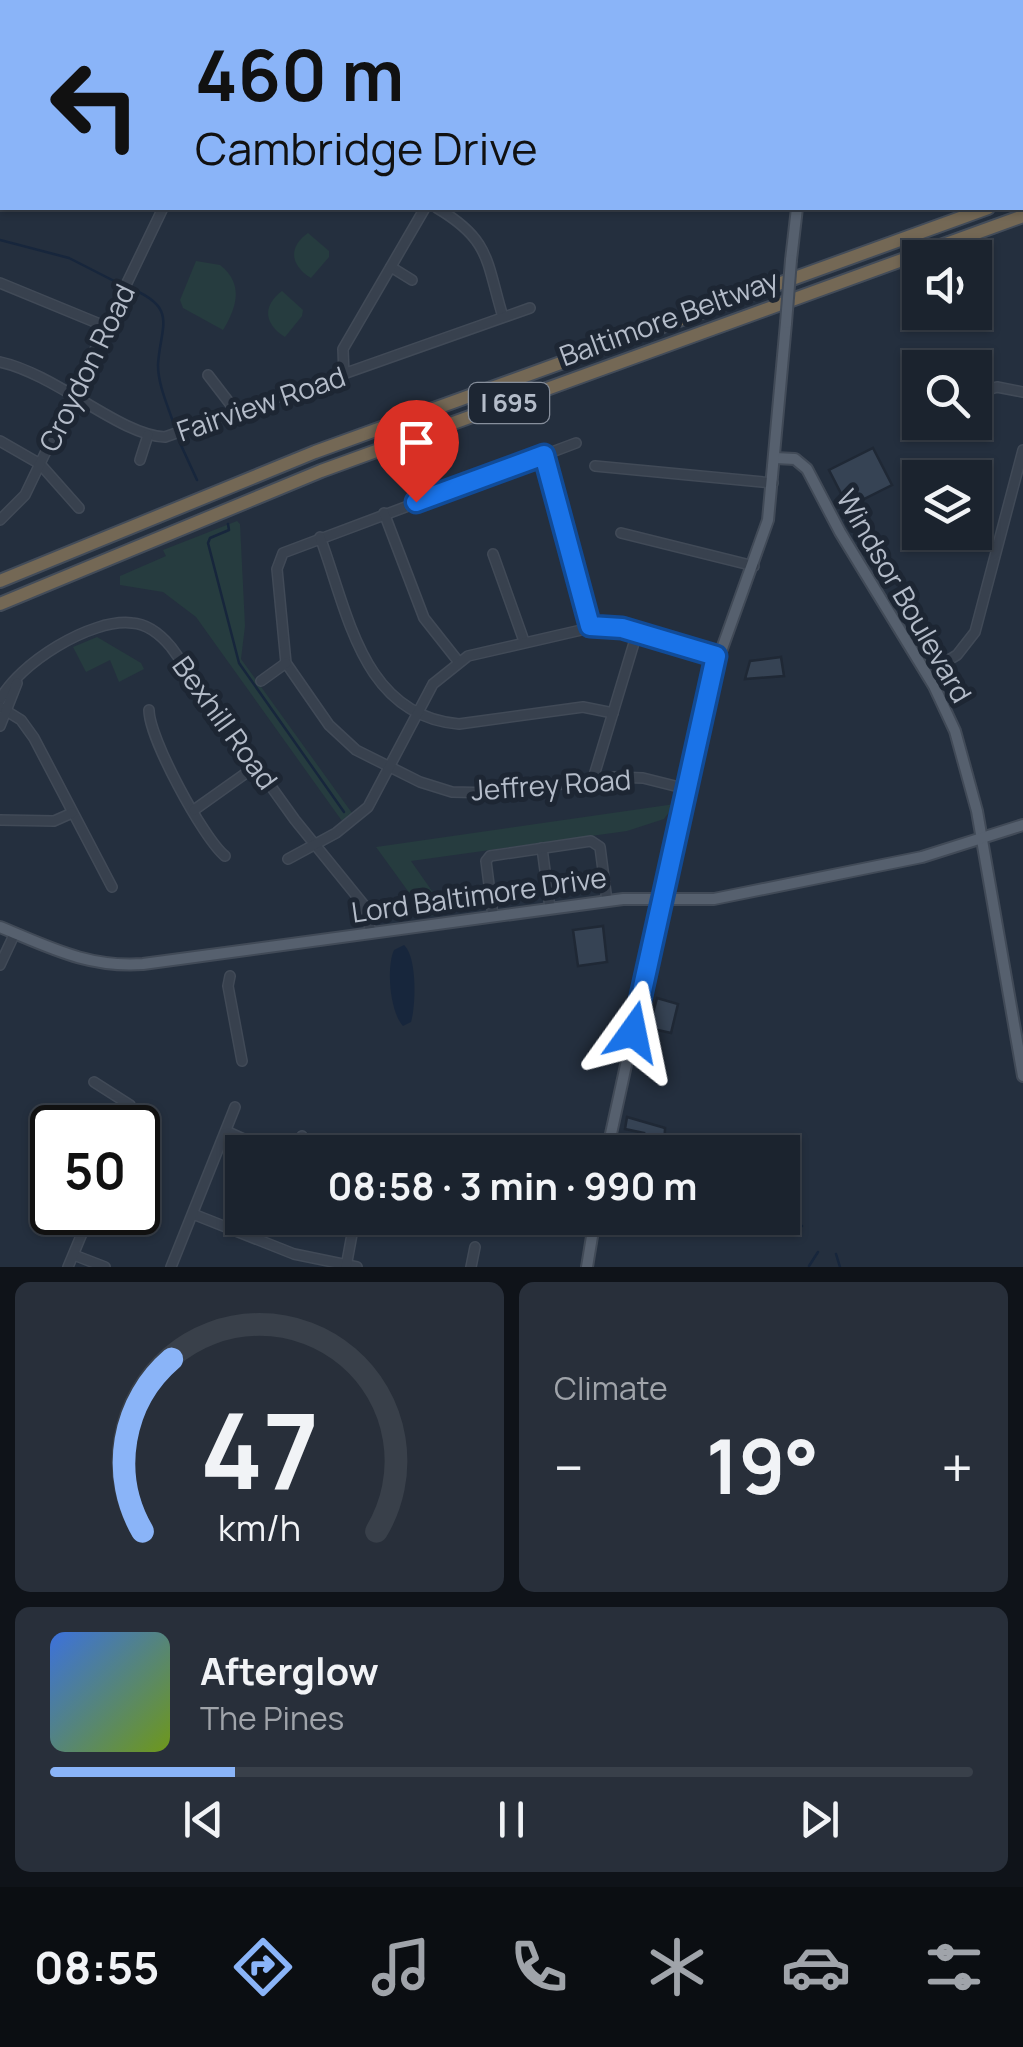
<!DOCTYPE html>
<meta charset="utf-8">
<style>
body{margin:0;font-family:Manrope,sans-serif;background:#282f3a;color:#f1f3f6;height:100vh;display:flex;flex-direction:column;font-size:38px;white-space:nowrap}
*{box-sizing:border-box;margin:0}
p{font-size:32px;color:#a0a4aa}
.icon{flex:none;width:55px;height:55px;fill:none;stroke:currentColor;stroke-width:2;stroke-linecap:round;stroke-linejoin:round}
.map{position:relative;height:1267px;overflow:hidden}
.sheet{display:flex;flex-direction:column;gap:15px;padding:15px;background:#0f1319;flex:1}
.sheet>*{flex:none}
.top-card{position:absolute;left:0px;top:0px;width:1025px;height:210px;box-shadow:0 2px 8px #0004,0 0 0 2px #39404a;background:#8ab4f8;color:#111;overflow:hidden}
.fabs{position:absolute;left:902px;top:240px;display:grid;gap:20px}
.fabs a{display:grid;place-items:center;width:90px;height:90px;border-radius:0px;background:#1b232e;box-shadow:0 2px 8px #0004,0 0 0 2px #39404a;font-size:50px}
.speed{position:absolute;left:30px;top:1105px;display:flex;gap:20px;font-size:50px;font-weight:700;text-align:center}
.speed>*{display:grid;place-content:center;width:130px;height:130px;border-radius:50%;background:#1b232e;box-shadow:0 2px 8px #0004,0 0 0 2px #39404a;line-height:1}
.speed .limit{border:5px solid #111;border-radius:15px;background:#fff;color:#111}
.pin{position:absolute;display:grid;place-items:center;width:85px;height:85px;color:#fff;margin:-102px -42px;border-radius:50% 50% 50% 0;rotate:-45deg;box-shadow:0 0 10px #0007}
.pin .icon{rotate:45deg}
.me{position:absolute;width:110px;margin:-55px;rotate:12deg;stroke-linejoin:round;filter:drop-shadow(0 0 8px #0008)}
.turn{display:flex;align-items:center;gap:35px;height:210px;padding:0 30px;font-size:45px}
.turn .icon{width:130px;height:130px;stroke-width:2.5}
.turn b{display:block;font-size:70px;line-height:85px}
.big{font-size:75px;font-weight:700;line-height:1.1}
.sheet .card{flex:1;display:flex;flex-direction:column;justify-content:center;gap:15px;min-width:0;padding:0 35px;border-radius:15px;background:#282f3a}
.sheet .dial{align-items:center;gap:0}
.dial svg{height:260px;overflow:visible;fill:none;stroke:#39404a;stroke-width:7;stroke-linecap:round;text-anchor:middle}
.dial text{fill:#f1f3f6;stroke:none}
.song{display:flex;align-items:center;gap:30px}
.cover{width:120px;height:120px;border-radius:15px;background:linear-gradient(135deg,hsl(220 70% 55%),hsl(80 70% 35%))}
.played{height:10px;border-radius:5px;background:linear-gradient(90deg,#8ab4f8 20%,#39404a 20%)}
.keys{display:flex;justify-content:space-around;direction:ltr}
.heat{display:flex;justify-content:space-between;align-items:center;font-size:55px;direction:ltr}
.sheet .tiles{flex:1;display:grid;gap:15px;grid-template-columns:1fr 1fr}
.card:last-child{grid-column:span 2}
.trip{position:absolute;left:225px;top:1135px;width:575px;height:100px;border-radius:0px;background:#1b232e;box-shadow:0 2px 8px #0004,0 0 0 2px #39404a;font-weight:700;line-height:100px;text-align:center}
.menu{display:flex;height:160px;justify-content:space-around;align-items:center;background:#0b0e12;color:#a0a4aa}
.menu .icon{width:70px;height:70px}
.menu .current{color:#8ab4f8}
.menu b{font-size:45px;color:#f1f3f6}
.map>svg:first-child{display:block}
.green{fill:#263c3f}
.water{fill:#17263c}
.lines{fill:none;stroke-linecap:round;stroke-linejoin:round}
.stream{stroke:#17263c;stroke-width:2.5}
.building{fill:#364354;stroke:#1f2835;stroke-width:2.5}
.minor-casing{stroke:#414a57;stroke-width:12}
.major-casing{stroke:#414a57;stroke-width:14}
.highway-casing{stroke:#434c59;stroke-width:16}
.minor{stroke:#38414e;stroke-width:9}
.major{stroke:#56606e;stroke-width:10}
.highway{stroke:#746855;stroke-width:12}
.major-bridge-casing{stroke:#414a57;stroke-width:14;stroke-linecap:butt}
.major-bridge{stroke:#56606e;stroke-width:10}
.route-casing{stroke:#114b97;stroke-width:25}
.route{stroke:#1a73e8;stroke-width:18}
.labels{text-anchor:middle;stroke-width:10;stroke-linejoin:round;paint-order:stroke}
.shield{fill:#1d2633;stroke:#878f9c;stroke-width:2.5}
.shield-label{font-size:25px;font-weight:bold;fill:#b4bcc9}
.street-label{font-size:28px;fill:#b4bcc9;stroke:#1d2633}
</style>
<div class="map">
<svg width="1023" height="1267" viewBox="0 0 1023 1267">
<rect width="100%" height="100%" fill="#242f3e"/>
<g class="green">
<path d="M308 233 329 251V257L311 278C290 265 288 247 308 233Z"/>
<path d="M196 261 220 265C244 284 237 307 223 330L183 308 180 300Z"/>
<path d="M282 291 303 310 302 316 285 337C264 324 262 306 282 291Z"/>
<polygon points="237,521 240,524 245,626 241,659 352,813 342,821 196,617 163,592 120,585 120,576 166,556 163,550"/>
<polygon points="97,637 141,663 144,669 119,682 110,660 86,672 73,647"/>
<polygon points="675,804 664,819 627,831 411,861 448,914 426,916 376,847"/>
</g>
<path class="water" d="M404 945C417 957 416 1004 411 1022L403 1026C390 1012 386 968 394 950Z"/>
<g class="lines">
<g class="stream">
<polyline points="0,240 69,258 120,284"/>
<path d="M127 287C180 307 160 326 158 365 158 386 169 408 175 428"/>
<polyline points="180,443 197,480"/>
<polyline points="228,524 229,530 210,538 208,543 239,663 344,812"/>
<polyline points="780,1223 802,1226"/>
<polyline points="836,1254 840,1267"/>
<polyline points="809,1266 818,1252"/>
</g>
</g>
<g class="building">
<polygon points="873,448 892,485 848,507 829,470"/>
<polygon points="781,657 784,676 745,679 750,661"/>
<polygon points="603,926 607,962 578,966 573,930"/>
<polygon points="657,998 678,1004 671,1033 649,1028"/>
<polygon points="627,1117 665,1128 664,1152 640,1152 644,1133 625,1129"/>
</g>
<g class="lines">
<g class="minor-casing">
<g id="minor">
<polyline points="334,0 338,2"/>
<polyline points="458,0 459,2"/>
<polyline points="551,0 552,2"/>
<polyline points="625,0 626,2"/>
<polyline points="715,0 716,2"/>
<polyline points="186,2 188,0"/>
<polyline points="0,49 2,49"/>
<polyline points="1022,70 1023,71"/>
<polyline points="0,122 2,123"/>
<polyline points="0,191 2,191"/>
<path d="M437 208C491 240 486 261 503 317"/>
<polyline points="391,267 412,280"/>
<polyline points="0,283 107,327"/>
<path d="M0 362C56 374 121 436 165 437L530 308"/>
<polyline points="208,375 238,414"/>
<polyline points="344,375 343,349 425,208"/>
<polyline points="975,394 997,387 1023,392"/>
<polyline points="919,420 920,420"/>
<polyline points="0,441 40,464 79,508"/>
<polyline points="576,443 283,553 277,569 286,663 329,725 356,750 420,782 452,792 495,793 615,777 643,778 687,789"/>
<polyline points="545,455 590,627"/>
<polyline points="140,460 148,435"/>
<polyline points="595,466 773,483"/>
<polyline points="384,513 424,618 458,661"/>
<polyline points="0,520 25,495 163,208"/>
<polyline points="621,533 754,566"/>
<path d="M320 537C348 612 362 716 459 724L583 707 613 713"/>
<polyline points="493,554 524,641"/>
<polyline points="927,673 957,655 975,632 1023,450"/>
<polyline points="261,681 286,663"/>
<path d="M0 700C18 664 91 618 132 623 148 624 161 635 171 647L295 820 364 905 371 932"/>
<polyline points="0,707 21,720 34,738 112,887"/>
<path d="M149 710C149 738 203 838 225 856"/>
<polyline points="0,726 17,683"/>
<polyline points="593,779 637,633"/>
<polyline points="194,810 256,766"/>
<polyline points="0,820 54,821 72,813"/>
<polyline points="542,848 550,908"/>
<polyline points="288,859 336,833 368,807 433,684 468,656 603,625 716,656"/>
<polyline points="493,916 486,861 490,856 591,841 600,847 607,901"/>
<polyline points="0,965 15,933"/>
<polyline points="230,976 228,986 242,1061"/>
<polyline points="94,1082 130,1105 134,1117 130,1128"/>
<polyline points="226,1131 272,1152"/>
<polyline points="293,1152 302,1136"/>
<polyline points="193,1214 294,1254 357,1267"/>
<polyline points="542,1218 593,1226"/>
<polyline points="74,1255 105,1267"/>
<polyline points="68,1267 91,1212"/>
<polyline points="171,1267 235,1107"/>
<polyline points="346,1267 355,1218"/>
<polyline points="471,1267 475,1247"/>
</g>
</g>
<g class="major-casing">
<g id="major">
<polyline points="877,2 878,0"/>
<polyline points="791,260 797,208"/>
<polyline points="775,458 795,459 807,469 840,532 934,686 955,731 977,811 1023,1076"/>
<path d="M0 927C49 947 88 968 143 964L623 899H714L922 857 1023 825"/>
<polyline points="607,1152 709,685 768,520 786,323"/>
<polyline points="587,1267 595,1218"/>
</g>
</g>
<g class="highway-casing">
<g id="highway">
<polyline points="1022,195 1023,195"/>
<polyline points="0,581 315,452 988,208"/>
<polyline points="0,604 321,471 1023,216"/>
</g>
</g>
<use href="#minor" class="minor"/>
<use href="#major" class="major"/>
<use href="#highway" class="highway"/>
<g class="major-bridge-casing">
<polyline id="major-bridge" points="786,323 791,260"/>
</g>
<use href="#major-bridge" class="major-bridge"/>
</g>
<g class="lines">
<g class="route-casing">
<polyline id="route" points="416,502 544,455 590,626 622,628 716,656 633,1032"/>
</g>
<use href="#route" class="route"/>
</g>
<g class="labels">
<rect class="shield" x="469" y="383" width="80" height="40" rx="8"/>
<g class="shield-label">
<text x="509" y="412">I 695</text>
</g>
<g class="street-label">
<text transform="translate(669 318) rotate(-20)" y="10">Baltimore Beltway</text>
<text transform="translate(87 368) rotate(-64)" y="10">Croydon Road</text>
<text transform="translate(261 404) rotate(-19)" y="10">Fairview Road</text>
<text transform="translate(904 596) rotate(60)" y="10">Windsor Boulevard</text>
<text transform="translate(225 723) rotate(54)" y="10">Bexhill Road</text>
<text transform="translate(551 785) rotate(-4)" y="10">Jeffrey Road</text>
<text transform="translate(479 895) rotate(-8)" y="10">Lord Baltimore Drive</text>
</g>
</g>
</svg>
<div class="fabs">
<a><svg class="icon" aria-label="sound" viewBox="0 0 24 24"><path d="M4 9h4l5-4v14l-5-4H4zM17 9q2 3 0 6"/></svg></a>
<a><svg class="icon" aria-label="search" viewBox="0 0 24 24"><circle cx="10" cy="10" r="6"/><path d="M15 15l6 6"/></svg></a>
<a><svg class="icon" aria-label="layers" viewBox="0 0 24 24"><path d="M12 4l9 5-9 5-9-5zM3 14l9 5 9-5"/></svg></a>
</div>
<div class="speed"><div class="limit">50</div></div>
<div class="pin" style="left:416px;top:502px;background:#d93025"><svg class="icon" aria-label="arrive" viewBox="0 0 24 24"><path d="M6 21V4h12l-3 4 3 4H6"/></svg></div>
<svg class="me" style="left:633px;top:1032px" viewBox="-20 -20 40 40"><path d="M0-17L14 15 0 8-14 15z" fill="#1a73e8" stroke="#fff" stroke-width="4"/></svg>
<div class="trip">08:58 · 3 min · 990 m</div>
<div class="top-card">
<div class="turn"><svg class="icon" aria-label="left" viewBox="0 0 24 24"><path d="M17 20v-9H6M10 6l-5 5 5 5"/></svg><div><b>460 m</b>Cambridge Drive</div></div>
</div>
</div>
<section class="sheet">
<div class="tiles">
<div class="card dial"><svg viewBox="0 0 100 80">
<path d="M14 69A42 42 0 1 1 86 69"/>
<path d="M14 69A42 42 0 0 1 23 16" stroke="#8ab4f8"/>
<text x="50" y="56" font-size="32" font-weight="700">47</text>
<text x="50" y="72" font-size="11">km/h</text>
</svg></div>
<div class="card"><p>Climate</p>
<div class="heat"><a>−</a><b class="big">19°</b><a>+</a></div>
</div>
<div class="card">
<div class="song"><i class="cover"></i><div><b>Afterglow</b><p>The Pines</p></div></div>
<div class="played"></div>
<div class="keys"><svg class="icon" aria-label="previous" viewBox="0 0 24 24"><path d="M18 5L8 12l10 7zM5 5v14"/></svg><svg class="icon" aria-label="pause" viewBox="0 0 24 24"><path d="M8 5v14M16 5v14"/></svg><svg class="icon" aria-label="next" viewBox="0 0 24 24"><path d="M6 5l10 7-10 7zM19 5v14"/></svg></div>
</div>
</div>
</section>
<nav class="menu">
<b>08:55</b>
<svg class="icon current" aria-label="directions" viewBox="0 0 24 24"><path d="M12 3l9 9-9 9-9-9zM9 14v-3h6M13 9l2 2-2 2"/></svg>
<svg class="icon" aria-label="music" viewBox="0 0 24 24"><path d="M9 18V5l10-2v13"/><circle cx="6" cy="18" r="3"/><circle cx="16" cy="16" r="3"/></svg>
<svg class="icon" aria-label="phone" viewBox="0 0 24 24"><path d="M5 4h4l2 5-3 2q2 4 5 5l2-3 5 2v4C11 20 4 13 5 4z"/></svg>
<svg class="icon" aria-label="climate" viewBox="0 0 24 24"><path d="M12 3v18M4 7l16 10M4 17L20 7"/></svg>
<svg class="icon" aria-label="car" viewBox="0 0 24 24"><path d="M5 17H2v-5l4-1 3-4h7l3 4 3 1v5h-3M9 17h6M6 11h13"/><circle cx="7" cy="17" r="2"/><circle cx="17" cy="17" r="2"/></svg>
<svg class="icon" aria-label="filters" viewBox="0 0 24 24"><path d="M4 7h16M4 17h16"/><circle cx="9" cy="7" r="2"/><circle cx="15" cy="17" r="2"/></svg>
</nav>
